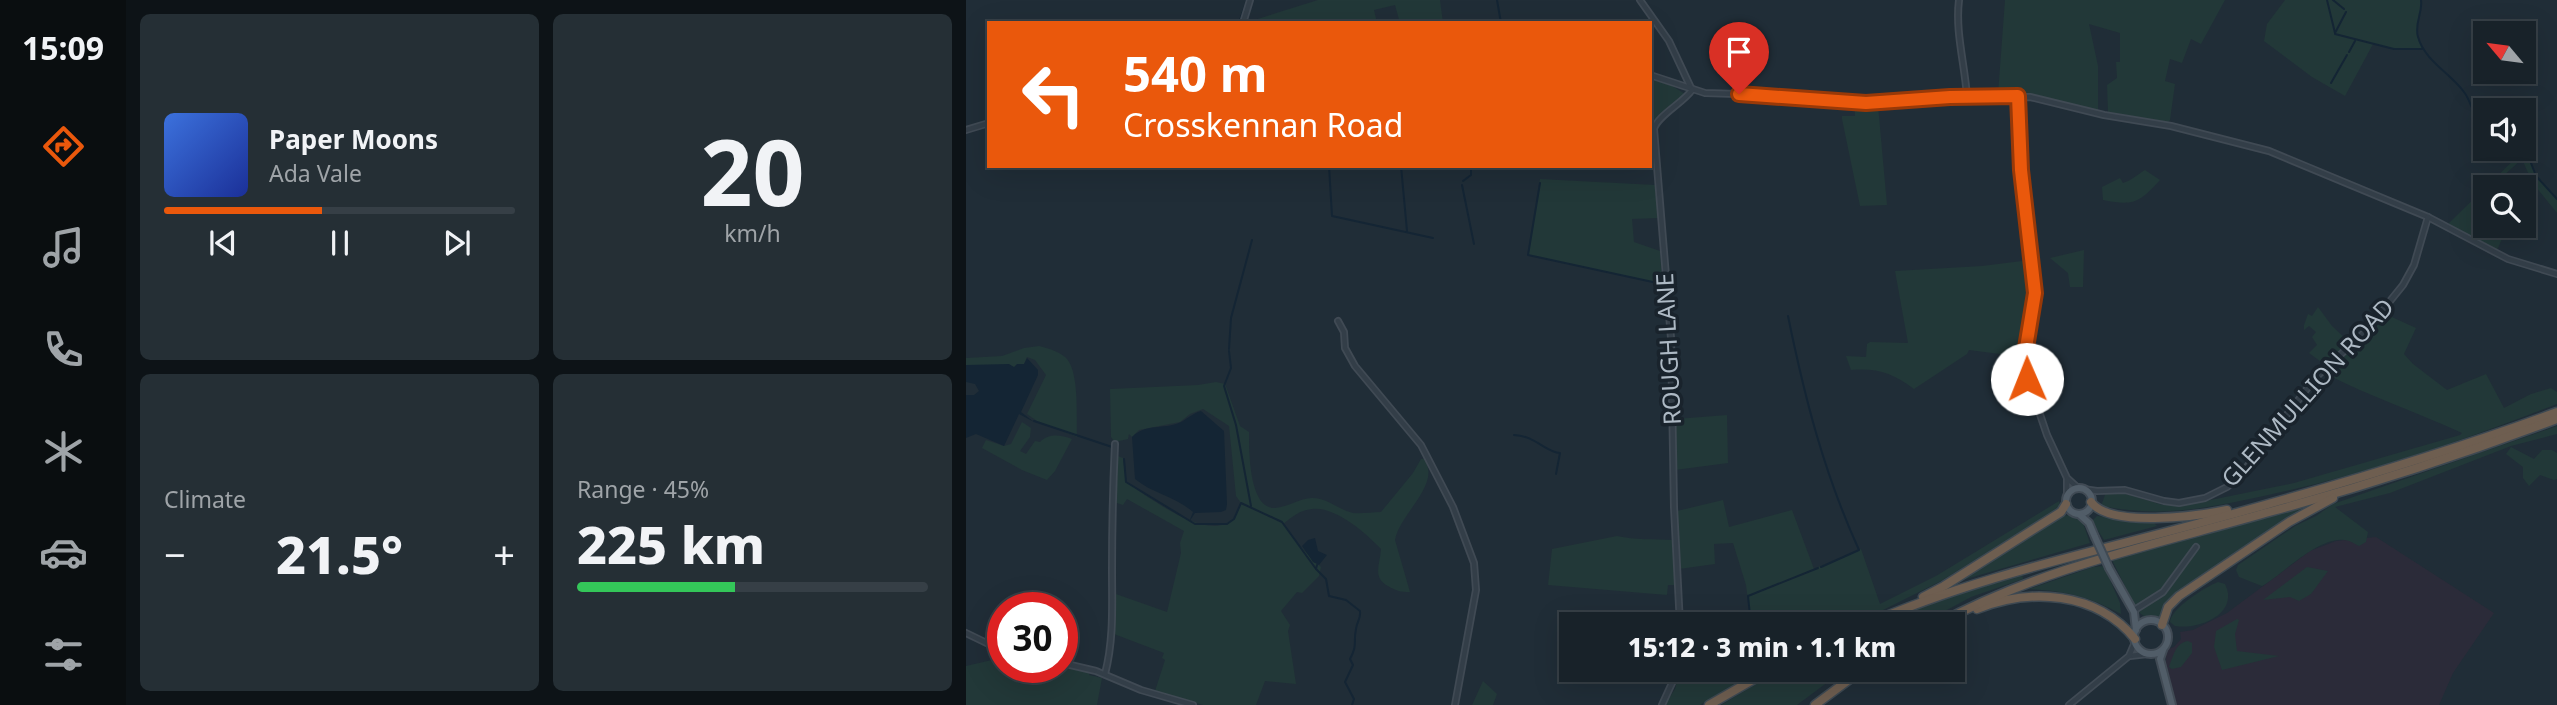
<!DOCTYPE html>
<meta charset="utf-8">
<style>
body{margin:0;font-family:"Noto Sans",sans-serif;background:#252f35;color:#f1f3f6;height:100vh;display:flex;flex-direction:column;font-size:26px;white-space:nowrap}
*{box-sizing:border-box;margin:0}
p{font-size:23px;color:#9fa4a8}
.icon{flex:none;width:38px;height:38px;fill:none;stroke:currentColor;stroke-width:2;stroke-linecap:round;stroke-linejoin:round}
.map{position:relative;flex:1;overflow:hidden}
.drawer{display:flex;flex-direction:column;gap:14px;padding:14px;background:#0d1317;width:840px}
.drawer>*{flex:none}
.top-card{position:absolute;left:21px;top:21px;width:665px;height:147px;border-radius:0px;box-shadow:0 7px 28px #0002,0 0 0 2px #363f46;background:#ea580c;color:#fff;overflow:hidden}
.needle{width:46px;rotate:299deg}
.controls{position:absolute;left:1507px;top:21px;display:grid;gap:14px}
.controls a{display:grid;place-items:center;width:63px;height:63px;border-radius:0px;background:#182229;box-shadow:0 7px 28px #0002,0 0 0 2px #363f46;font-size:35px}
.speed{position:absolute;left:21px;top:592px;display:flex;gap:14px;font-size:35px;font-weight:700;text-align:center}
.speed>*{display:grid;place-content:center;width:91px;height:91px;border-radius:50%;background:#182229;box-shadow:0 7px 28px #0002,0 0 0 2px #363f46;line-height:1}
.speed .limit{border:10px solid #d22;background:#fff;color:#111}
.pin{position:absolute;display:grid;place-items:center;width:60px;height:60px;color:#fff;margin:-72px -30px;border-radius:50% 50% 50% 0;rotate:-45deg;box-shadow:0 0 7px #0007}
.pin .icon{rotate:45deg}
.me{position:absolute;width:77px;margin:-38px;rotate:359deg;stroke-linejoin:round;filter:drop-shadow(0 0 5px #0008)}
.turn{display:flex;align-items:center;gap:24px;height:147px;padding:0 21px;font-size:32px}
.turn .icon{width:91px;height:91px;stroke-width:2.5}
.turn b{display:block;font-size:49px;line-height:60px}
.big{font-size:52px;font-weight:800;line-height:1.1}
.drawer .card{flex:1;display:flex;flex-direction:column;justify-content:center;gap:10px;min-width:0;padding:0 24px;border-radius:10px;background:#252f35}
.drawer .dial{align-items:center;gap:0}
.dial b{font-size:91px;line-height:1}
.song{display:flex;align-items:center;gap:21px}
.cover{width:84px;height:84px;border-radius:10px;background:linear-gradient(135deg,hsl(220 70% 55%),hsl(230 70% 35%))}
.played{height:7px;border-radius:4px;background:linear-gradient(90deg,#ea580c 45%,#363f46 45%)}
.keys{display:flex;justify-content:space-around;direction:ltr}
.heat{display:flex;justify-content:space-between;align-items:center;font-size:38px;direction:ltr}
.charge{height:10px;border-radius:5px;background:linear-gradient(90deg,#34c759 45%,#363f46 0)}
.drawer .tiles{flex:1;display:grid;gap:14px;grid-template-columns:repeat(2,1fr)}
.trip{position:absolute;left:593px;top:612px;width:406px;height:70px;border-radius:0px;background:#182229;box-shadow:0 7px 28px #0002,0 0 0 2px #363f46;font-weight:800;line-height:70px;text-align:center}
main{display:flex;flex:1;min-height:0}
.tabs{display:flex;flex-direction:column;width:126px;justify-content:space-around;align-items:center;background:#0a0e10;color:#9fa4a8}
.tabs .icon{width:49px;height:49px}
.tabs .current{color:#ea580c}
.tabs b{font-size:32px;color:#f1f3f6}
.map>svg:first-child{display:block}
.medical{fill:#2b2b39}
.green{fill:#223838}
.water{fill:#142534}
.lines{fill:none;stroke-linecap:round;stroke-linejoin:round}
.stream{stroke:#142534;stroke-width:2}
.minor-casing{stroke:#404a54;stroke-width:8}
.major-casing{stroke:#404a54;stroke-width:10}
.highway-casing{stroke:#3e4952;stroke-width:11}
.minor{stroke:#333e48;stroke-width:4.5}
.major{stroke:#515d68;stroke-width:6}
.highway{stroke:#6e5e50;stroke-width:8}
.major-bridge-casing{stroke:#404a54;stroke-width:10;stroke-linecap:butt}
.major-bridge{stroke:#515d68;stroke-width:6}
.route-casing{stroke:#983908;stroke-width:18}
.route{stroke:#ea580c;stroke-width:12}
.labels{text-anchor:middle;stroke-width:7;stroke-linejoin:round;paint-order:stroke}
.street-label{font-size:24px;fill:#adb9c4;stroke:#19232c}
</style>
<main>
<nav class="tabs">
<b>15:09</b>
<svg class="icon current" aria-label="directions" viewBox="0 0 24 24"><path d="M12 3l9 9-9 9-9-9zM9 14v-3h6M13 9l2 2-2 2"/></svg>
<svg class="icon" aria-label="music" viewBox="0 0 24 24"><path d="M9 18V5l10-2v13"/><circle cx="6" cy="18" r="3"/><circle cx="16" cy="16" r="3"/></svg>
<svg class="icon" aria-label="phone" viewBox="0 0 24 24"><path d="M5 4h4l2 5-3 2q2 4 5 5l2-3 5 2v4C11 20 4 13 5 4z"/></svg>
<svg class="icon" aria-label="climate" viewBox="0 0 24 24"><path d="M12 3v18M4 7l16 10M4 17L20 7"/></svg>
<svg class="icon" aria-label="car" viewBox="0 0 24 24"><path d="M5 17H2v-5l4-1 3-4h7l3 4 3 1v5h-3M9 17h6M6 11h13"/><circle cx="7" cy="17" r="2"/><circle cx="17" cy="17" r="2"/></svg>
<svg class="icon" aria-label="filters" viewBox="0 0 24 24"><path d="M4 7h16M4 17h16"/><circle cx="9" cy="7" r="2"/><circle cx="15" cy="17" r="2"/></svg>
</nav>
<section class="drawer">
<div class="tiles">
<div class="card">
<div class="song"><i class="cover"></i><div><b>Paper Moons</b><p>Ada Vale</p></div></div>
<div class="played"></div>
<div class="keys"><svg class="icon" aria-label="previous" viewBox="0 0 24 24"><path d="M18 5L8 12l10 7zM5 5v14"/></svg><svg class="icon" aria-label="pause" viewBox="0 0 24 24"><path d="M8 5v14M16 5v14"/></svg><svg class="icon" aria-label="next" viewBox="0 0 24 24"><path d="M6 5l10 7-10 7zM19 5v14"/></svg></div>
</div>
<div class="card dial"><b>20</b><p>km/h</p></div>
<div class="card"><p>Climate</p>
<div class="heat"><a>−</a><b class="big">21.5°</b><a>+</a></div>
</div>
<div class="card"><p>Range · 45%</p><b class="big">225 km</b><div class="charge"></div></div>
</div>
</section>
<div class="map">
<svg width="1591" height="705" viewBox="0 0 1591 705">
<rect width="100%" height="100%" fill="#202d37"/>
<polygon class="medical" points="1410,537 1528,613 1487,673 1473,705 1208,705 1200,666 1200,653 1202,649 1208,647 1215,639 1214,632 1227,630 1261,613 1344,551 1370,541"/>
<g class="green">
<polygon points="352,0 474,0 477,23 434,23 429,5 408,10 411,23 279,23"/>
<polygon points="1039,0 1259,0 1235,44 1225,39 1216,63 1204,59 1199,81 1209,84 1204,120 1202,122 1142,112 1141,85 1151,78 1150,62 1154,62 1154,33 1123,24 1132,66 1132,111 1066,96 1032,94"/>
<path d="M1319 0H1455C1458 21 1444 22 1456 49H1428L1407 44 1379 96 1346 77 1298 41 1301 24Z"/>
<polygon points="684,77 703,84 719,94 710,104 685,123"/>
<polygon points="888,105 912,105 921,205 894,206 876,119 876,116 889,116"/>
<polygon points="1559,149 1570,176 1591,199 1591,213 1566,182 1556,159 1525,187 1520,187"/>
<path d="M1179 170 1194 180C1173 203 1168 206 1137 200L1136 187 1154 178 1157 183C1166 180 1171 175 1179 170Z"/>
<polygon points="574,179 689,185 693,218 666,219 668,242 694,251 696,284 562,255"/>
<polygon points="1519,188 1519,226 1533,226 1536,239 1531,250 1482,224"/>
<polygon points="1118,250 1117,287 1104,287 1102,273 1084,258"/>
<path d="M1064 260 1066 301 1057 357 1003 350 1001 354 948 389C926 373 912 368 885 370L880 356 900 357 901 344 904 342 942 343 929 271 1016 266Z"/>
<polygon points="1352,307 1366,326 1383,342 1358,364 1343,353 1351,345 1346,337 1350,332 1343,326 1338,330 1338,325 1342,314 1346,316"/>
<path d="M1417 313 1450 328 1438 354 1447 364 1481 390 1520 374 1538 408 1565 394 1585 388 1591 392V404C1496 441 1402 474 1302 495 1242 508 1197 518 1135 506L1140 492 1150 491 1197 505H1220L1328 483 1494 435 1496 433C1450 412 1403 396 1358 373L1396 339Z"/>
<path d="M73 346C81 348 92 351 99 357 114 370 110 416 111 437L71 421 61 414 80 375 69 360 61 357 58 364 49 367 0 365V358L36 356 58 348Z"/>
<path d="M250 382 259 384 274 426 283 432C283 451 283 509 309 508 322 507 334 498 346 498 362 498 373 510 387 513 396 514 406 512 415 512L447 473 455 459H458C476 484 434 513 429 540L444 592C435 592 430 591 422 586 406 577 414 565 415 549 400 533 369 506 346 509 334 510 326 517 317 524 329 539 340 555 355 567L353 576 336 593 331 592 315 611 324 625 322 631 330 684 299 681 290 705H237L189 691 199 660 196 658 198 653 148 634 147 593 201 612 215 553 214 543 218 531 161 499 157 505 148 502 149 455 157 458 160 482C186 499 260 558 275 503L270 496 263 426 237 409 224 414 214 422 173 430 166 437 163 434 162 439 149 442 145 437 144 389 232 385Z"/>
<polygon points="761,415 762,463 709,470 710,419"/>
<path d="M56 422 65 428 64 437 54 451 60 454 69 441 74 442C83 433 95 435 106 439L89 471 81 480 56 470 16 448 20 440 38 446 45 444Z"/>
<path d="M1591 426V434L1545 446 1424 493 1369 507 1402 532 1400 542 1393 546C1389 544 1383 540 1378 540 1352 537 1317 574 1296 586L1273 577 1270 570 1272 565 1329 526 1350 516 1367 504Z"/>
<polygon points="1545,447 1568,459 1576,450 1586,450 1591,453 1591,479 1588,480 1574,475 1563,486 1557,478 1557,467 1540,454"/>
<polygon points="757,500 763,527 826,510 848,569 895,549 914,604 970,576 1093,501 1094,505 1084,514 975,581 887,625 785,625 780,585 767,543 748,544 749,564 713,569 711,511"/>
<polygon points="1340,506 1216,589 1200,603 1193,617 1178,616 1172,612 1145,558"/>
<polygon points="1104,515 1117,523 1124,543 993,581 1097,516"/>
<polygon points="1131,516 1187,522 1191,526 1138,540 1126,521"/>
<path d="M651 536C669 540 688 539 707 540L709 585H702L701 595 582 585 586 549Z"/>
<path d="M1138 566 1154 603 1155 614C1122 596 1100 591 1063 589L1127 567Z"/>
<polygon points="1341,567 1362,571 1345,594 1333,601 1324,597 1297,600"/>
<polygon points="1056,573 1057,579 1005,597 953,625 908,625 987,595"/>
<path d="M1252 582 1259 584C1274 614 1232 630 1209 626L1204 622C1204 609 1239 587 1252 582Z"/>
<polygon points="1271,619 1273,620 1269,634 1271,651 1313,656 1256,670 1248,647 1250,631"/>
<path d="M1222 641 1226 643V653L1215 667 1206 669 1203 667C1207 657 1209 643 1222 641Z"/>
<polygon points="26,660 37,662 37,667 96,666 124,671 123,675 136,678 131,705 0,705 0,666"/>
<polygon points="714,670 794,670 734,705 699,705 709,689"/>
<polygon points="813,670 878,670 831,705 755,705"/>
<polygon points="517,681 531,694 527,705 506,705"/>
</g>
<g class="water">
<polygon points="61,358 72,370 72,375 55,412 68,422 53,414 38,446 10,434 0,438 0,395 8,395 13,391 9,384 0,382 0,365 43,364 48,367 51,364 58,364"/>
<path d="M235 411 258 431 261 504 260 510 255 512 229 513 223 522 227 512C209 496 187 494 169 479L166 437C179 424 194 429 210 424 220 421 224 414 235 411Z"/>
<polygon points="349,538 352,551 361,555 353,565 347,562 336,546 342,540"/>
</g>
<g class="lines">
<g class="stream">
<polyline points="531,0 535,23"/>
<polyline points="1361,0 1369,33"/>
<polyline points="1367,0 1378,9"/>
<path d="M1455 0C1457 13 1448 23 1452 37 1459 61 1484 73 1498 92 1506 102 1506 118 1519 122"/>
<polyline points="273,23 281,0"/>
<polyline points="1369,33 1380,12"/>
<polyline points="1369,34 1428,49 1456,49"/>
<polyline points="1383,52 1389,41"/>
<polyline points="1365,83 1381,55"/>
<polyline points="1558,130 1560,150 1570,176 1591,199"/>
<polyline points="363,166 366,216 467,238"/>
<polyline points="435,166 441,231"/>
<polyline points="497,181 505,175 505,166"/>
<polyline points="574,183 562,255 696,284"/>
<polyline points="496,185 508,244"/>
<path d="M822 316C839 399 858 473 893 550L855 567"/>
<polyline points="263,349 265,318 286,240"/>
<polyline points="263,351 265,368 258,386 270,425 285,506"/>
<polyline points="68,421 146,447"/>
<path d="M548 435C570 436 579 452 594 453L590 474"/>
<polyline points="158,459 160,482 229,524 261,524 268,519 275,503 316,522 350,569"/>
<path d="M351 565 350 569 360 579 363 596 380 600 394 611C395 619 391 621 390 629 387 643 392 644 384 659L387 665 379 682 388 699 386 705"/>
<polyline points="785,625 782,596 852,568"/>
</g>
<g class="minor-casing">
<g id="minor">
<polyline points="674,0 703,41 726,90"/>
<path d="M993 0C989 32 999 65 1001 97"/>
<polyline points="277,23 284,0"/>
<polyline points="684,75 739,93 803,95 871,102 910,103 984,98 1064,97 1138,115 1205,126 1303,151 1462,217 1542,259 1591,274"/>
<polyline points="1052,96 1055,170 1069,293 1058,367 1081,435 1101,478 1112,488"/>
<polyline points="0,130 23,123"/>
<polyline points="372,321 378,332 379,348 389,366 455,445 487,507 508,563 510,590 489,705"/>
<polyline points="1117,489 1131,491 1159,490 1198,501 1213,503 1239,498 1261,487 1277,472 1350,377 1399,332 1437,285 1448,265 1462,217"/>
<polyline points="1101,495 1101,479"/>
<polyline points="1167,611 1197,592 1230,547"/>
<path d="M714 625 708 507 705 338 688 129C691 116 717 103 726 90"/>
<polyline points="0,633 37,651"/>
<polyline points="1164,656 1182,654"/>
<polyline points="96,663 130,671 175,690 227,705"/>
<path d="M139 674C148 639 146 605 146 570 146 528 147 486 149 444"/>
<polyline points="696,705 712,670"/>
<polyline points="1103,705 1163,656 1169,642"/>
</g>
</g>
<g class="major-casing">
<g id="major">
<circle cx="1113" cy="501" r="13"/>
<polyline points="1113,514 1123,523 1129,537"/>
<polyline points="1143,568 1168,612 1170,630"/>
<circle cx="1185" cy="637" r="17"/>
<polyline points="1197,650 1194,659 1206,705"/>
</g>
</g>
<g class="highway-casing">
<g id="highway">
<path d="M1125 502C1144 528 1232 516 1261 510"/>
<polyline points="957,597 978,586 1095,512 1100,504"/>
<path d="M1011 609C1064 588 1130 591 1169 639"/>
<path d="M899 625C1010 576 1129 552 1245 520 1362 488 1478 454 1591 412"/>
<path d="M970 625C1076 567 1192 544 1307 511 1403 485 1498 454 1591 419"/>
<polyline points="1196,625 1202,607 1213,596 1323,522 1367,498"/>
<polyline points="743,705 804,670"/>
<polyline points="849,705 896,670"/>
</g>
</g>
<use href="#minor" class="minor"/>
<use href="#major" class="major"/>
<use href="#highway" class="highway"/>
<g class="major-bridge-casing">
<polyline id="major-bridge" points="1129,537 1143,568"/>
</g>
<use href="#major-bridge" class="major-bridge"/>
</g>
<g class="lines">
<g class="route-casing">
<polyline id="route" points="773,94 900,103 984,97 1052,96 1055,170 1069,293 1058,360 1061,379"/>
</g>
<use href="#route" class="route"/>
</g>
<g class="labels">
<g class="street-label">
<text transform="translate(703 349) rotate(-93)" y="8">ROUGH LANE</text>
<text transform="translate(1342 393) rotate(-48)" y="8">GLENMULLION ROAD</text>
</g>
</g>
</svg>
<div class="controls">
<a><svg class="needle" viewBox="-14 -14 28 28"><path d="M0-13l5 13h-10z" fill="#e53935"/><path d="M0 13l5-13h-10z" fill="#9fa4a8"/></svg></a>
<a><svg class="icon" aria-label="sound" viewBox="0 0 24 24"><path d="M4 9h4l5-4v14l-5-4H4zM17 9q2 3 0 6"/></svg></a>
<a><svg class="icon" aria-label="search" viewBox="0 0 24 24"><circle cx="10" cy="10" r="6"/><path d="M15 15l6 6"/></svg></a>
</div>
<div class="speed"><div class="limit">30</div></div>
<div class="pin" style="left:773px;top:94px;background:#d93025"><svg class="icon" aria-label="arrive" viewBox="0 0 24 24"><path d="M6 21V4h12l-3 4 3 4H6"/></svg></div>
<svg class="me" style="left:1061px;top:379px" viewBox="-20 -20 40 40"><circle r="19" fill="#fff"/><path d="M0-13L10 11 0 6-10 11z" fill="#ea580c"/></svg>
<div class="trip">15:12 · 3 min · 1.1 km</div>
<div class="top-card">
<div class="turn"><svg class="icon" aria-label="left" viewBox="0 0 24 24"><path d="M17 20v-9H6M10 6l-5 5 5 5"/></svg><div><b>540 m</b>Crosskennan Road</div></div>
</div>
</div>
</main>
